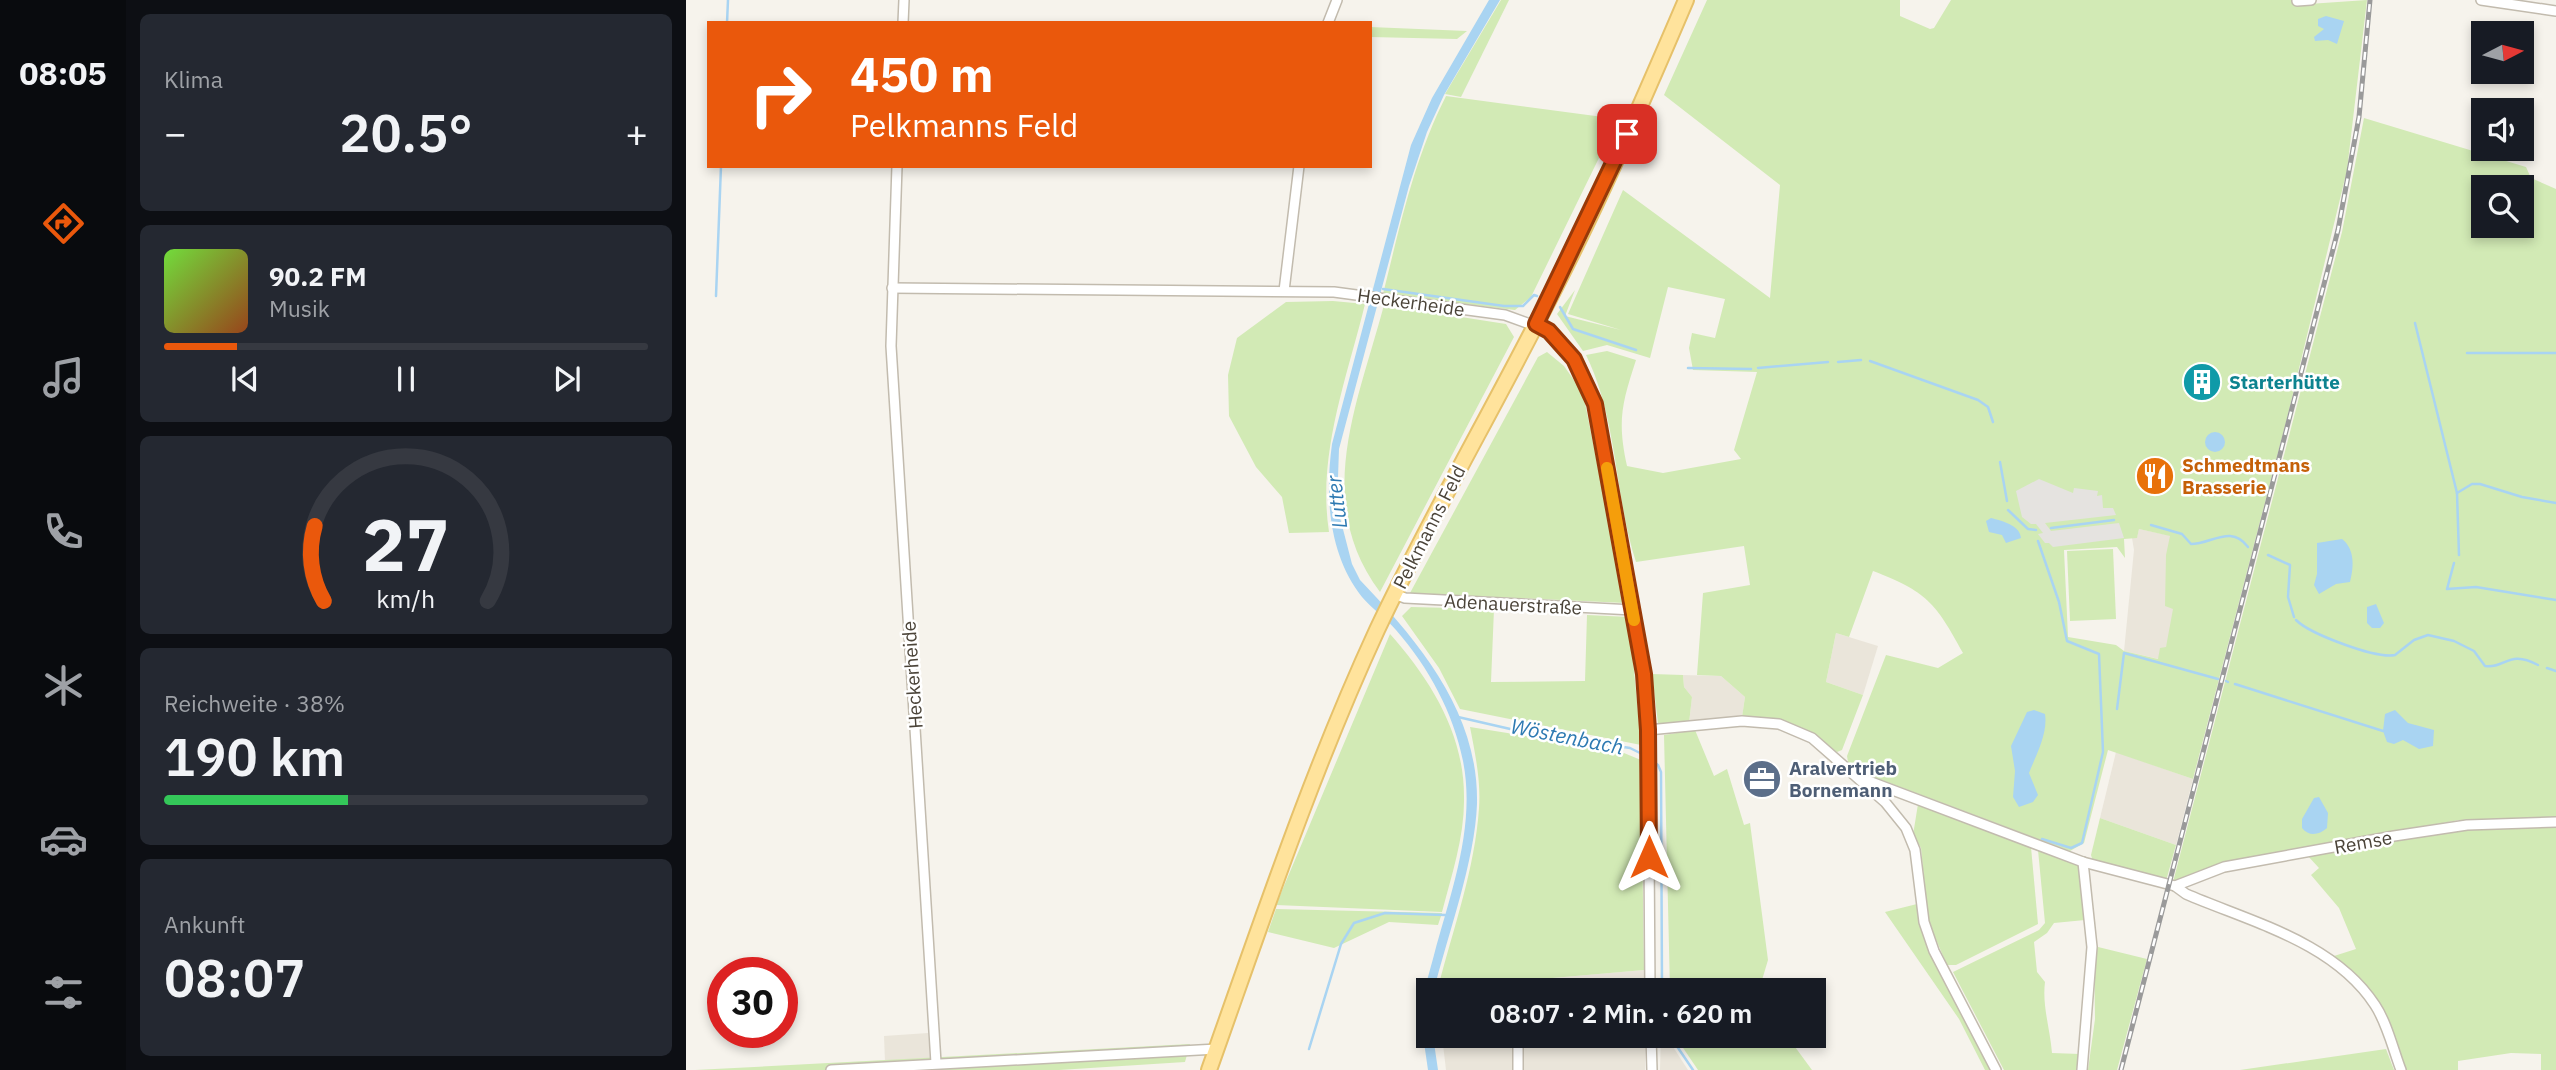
<!DOCTYPE html>
<html lang="de">
<meta charset="utf-8">
<style>
body{margin:0;font-family:"IBM Plex Sans",sans-serif;background:#242831;color:#f1f3f6;height:100vh;display:flex;flex-direction:column;font-size:26px;white-space:nowrap}
*{box-sizing:border-box;margin:0}
p{font-size:23px;color:#9ea1a6}
.icon{flex:none;width:38px;height:38px;fill:none;stroke:currentColor;stroke-width:2;stroke-linecap:round;stroke-linejoin:round}
.map{position:relative;flex:1;overflow:hidden}
.sheet{display:flex;flex-direction:column;gap:14px;padding:14px;background:#0d0f14;width:560px}
.sheet>*{flex:none}
.hud{position:absolute;left:21px;top:21px;width:665px;height:147px;border-radius:0px;box-shadow:0 4px 10px #0003;background:#ea580c;color:#fff;overflow:hidden}
.needle{width:46px;rotate:84deg}
.fabs{position:absolute;left:1785px;top:21px;display:grid;gap:14px}
.fabs a{display:grid;place-items:center;width:63px;height:63px;border-radius:0px;background:#171b24;box-shadow:0 4px 10px #0003;font-size:35px}
.speed{position:absolute;left:21px;top:957px;display:flex;gap:14px;font-size:35px;font-weight:700;text-align:center}
.speed>*{display:grid;place-content:center;width:91px;height:91px;border-radius:50%;background:#171b24;box-shadow:0 4px 10px #0003;line-height:1}
.speed .limit{border:10px solid #d22;background:#fff;color:#111}
.pin{position:absolute;display:grid;place-items:center;width:60px;height:60px;color:#fff;margin:-30px;border-radius:14px;box-shadow:0 4px 10px #0006}
.me{position:absolute;width:77px;margin:-38px;rotate:0deg;stroke-linejoin:round;filter:drop-shadow(0 0 5px #0008)}
.turn{display:flex;align-items:center;gap:24px;height:147px;padding:0 28px;font-size:32px}
.turn .icon{width:91px;height:91px;stroke-width:2.5}
.turn b{display:block;font-size:49px;line-height:60px}
.big{font-size:52px;font-weight:600;line-height:1.1}
.sheet .card{flex:1;display:flex;flex-direction:column;justify-content:center;gap:10px;min-width:0;padding:0 24px;border-radius:10px;background:#242831}
.sheet .dial{align-items:center;gap:0}
.dial svg{height:182px;overflow:visible;fill:none;stroke:#363941;stroke-width:7;stroke-linecap:round;text-anchor:middle}
.dial text{fill:#f1f3f6;stroke:none}
.song{display:flex;align-items:center;gap:21px}
.cover{width:84px;height:84px;border-radius:10px;background:linear-gradient(135deg,hsl(100 70% 55%),hsl(20 70% 35%))}
.played{height:7px;border-radius:4px;background:linear-gradient(90deg,#ea580c 15%,#363941 15%)}
.keys{display:flex;justify-content:space-around;direction:ltr}
.heat{display:flex;justify-content:space-between;align-items:center;font-size:38px;direction:ltr}
.charge{height:10px;border-radius:5px;background:linear-gradient(90deg,#34c759 38%,#363941 0)}
.trip{position:absolute;left:730px;top:978px;width:410px;height:70px;border-radius:0px;background:#171b24;box-shadow:0 4px 10px #0003;font-weight:600;line-height:70px;text-align:center}
main{display:flex;flex:1;min-height:0}
.menu{display:flex;flex-direction:column;width:126px;justify-content:space-around;align-items:center;background:#090b0e;color:#9ea1a6}
.menu .icon{width:49px;height:49px}
.menu .on{color:#ea580c}
.menu b{font-size:32px;color:#f1f3f6}
.map>svg:first-child{display:block}
.residential{fill:#eae5da}
.green{fill:#d2eab5;fill-rule:evenodd}
.parking{fill:#e5e3e0}
.water{fill:#a9d4f2}
.lines{fill:none;stroke-linecap:round;stroke-linejoin:round}
.stream{stroke:#a9d4f2;stroke-width:2.5}
.street-casing{stroke:#c2bbae;stroke-width:12}
.primary-casing{stroke:#e6c16a;stroke-width:18}
.street{stroke:#fff;stroke-width:9}
.primary{stroke:#ffe39c;stroke-width:14}
.rail-casing{stroke:#9a9a9a;stroke-width:5}
.rail{stroke:#fff;stroke-width:2.5;stroke-dasharray:8;stroke-linecap:butt}
.route-casing{stroke:#983908;stroke-width:18}
.route{stroke:#ea580c;stroke-width:12}
.slow{stroke:#f59e0b;stroke-width:12}
.labels{text-anchor:middle;stroke-width:5;stroke-linejoin:round;paint-order:stroke}
.street-label{font-size:19px;fill:#4b4439;stroke:#fff}
.culture-label{font-size:19px;font-weight:bold;fill:#0d838f;stroke:#fff;text-anchor:start}
.food-label{font-size:19px;font-weight:bold;fill:#c56008;stroke:#fff;text-anchor:start}
.service-label{font-size:19px;font-weight:bold;fill:#4e5e75;stroke:#fff;text-anchor:start}
.water-label{font-size:21px;font-style:italic;fill:#2e7ab2;stroke:#fff}
</style>
<main>
<nav class="menu">
<b>08:05</b>
<svg class="icon on" aria-label="directions" viewBox="0 0 24 24"><path d="M12 3l9 9-9 9-9-9zM9 14v-3h6M13 9l2 2-2 2"/></svg>
<svg class="icon" aria-label="music" viewBox="0 0 24 24"><path d="M9 18V5l10-2v13"/><circle cx="6" cy="18" r="3"/><circle cx="16" cy="16" r="3"/></svg>
<svg class="icon" aria-label="phone" viewBox="0 0 24 24"><path d="M5 4h4l2 5-3 2q2 4 5 5l2-3 5 2v4C11 20 4 13 5 4z"/></svg>
<svg class="icon" aria-label="climate" viewBox="0 0 24 24"><path d="M12 3v18M4 7l16 10M4 17L20 7"/></svg>
<svg class="icon" aria-label="car" viewBox="0 0 24 24"><path d="M5 17H2v-5l4-1 3-4h7l3 4 3 1v5h-3M9 17h6M6 11h13"/><circle cx="7" cy="17" r="2"/><circle cx="17" cy="17" r="2"/></svg>
<svg class="icon" aria-label="filters" viewBox="0 0 24 24"><path d="M4 7h16M4 17h16"/><circle cx="9" cy="7" r="2"/><circle cx="15" cy="17" r="2"/></svg>
</nav>
<section class="sheet">
<div class="card"><p>Klima</p>
<div class="heat"><a>−</a><b class="big">20.5°</b><a>+</a></div>
</div>
<div class="card">
<div class="song"><i class="cover"></i><div><b>90.2 FM</b><p>Musik</p></div></div>
<div class="played"></div>
<div class="keys"><svg class="icon" aria-label="previous" viewBox="0 0 24 24"><path d="M18 5L8 12l10 7zM5 5v14"/></svg><svg class="icon" aria-label="pause" viewBox="0 0 24 24"><path d="M8 5v14M16 5v14"/></svg><svg class="icon" aria-label="next" viewBox="0 0 24 24"><path d="M6 5l10 7-10 7zM19 5v14"/></svg></div>
</div>
<div class="card dial"><svg viewBox="0 0 100 80">
<path d="M14 69A42 42 0 1 1 86 69"/>
<path d="M14 69A42 42 0 0 1 10 36" stroke="#ea580c"/>
<text x="50" y="56" font-size="32" font-weight="700">27</text>
<text x="50" y="72" font-size="11">km/h</text>
</svg></div>
<div class="card"><p>Reichweite · 38%</p><b class="big">190 km</b><div class="charge"></div></div>
<div class="card"><p>Ankunft</p><b class="big">08:07</b></div>
</section>
<div class="map">
<svg width="1870" height="1070" viewBox="0 0 1870 1070">
<rect width="100%" height="100%" fill="#f6f3ec"/>
<g class="residential">
<polygon points="1453,529 1486,536 1488,617 1477,660 1438,651 1448,550 1446,538 1451,537"/>
<polygon points="1150,633 1192,646 1177,695 1140,682"/>
<polygon points="997,675 1035,676 1059,697 1056,717 1003,723 1006,697 998,687"/>
<polygon points="1430,752 1507,779 1490,845 1414,818"/>
<polygon points="958,970 958,990 752,990 752,988"/>
<polygon points="242,1033 244,1058 199,1062 198,1036"/>
<polygon points="756,1036 959,1036 959,1070 760,1070"/>
<polygon points="975,1036 980,1036 1002,1070 974,1070"/>
</g>
<g class="green">
<polygon points="815,0 823,0 775,97 759,94"/>
<path d="M1021 0H1214V16L1244 29 1248 28 1265 0H1607L1608 5 1681 0 1661 170 1602 414 1507 779 1422 750 1398 843 1384 851 1177 773 1162 762 1161 756 1200 655 1252 668 1277 653C1250 603 1240 591 1187 571L1163 637 1150 633 1140 682 1177 695 1156 750 1151 752C1116 727 1101 716 1056 717L1059 697 1035 676 1011 675 1017 593 1064 585 1058 546 950 562C928 494 932 420 900 355L921 351 950 360C936 403 931 421 941 466L977 473 1055 459 1048 450 1071 372 1007 370 1003 348 1006 333 1029 338 1039 299 982 287 964 358 921 345 897 351 871 314 889 290 879 316 935 330 882 314 937 190 1084 298 1094 185 978 95ZM1453 529 1484 536 1480 555 1479 606 1487 609 1480 647 1474 648 1472 659 1438 651 1430 645 1382 637 1378 550 1431 547 1439 558 1438 539 1451 538Z"/>
<polygon points="684,27 781,31 771,39 684,37"/>
<path d="M760 96 932 119 845 297 829 310 697 294C714 226 728 159 760 96Z"/>
<path d="M1678 118 1840 167 1845 178 1870 189V817L1773 820 1614 849 1487 882 1656 232ZM1797 187H1836V226H1797Z"/>
<path d="M647 301 679 304C661 378 631 454 643 532L603 533 596 497 570 467 543 416 542 375 551 338 600 302Z"/>
<path d="M698 305 820 324 828 337 694 592C626 501 672 403 698 305Z"/>
<polygon points="861,352 878,366 897,393 939,603 724,593 852,357"/>
<polygon points="1427,549 1430,619 1384,621 1381,551"/>
<polygon points="725,607 808,609 805,682 899,681 901,615 943,617 955,745 774,709 753,668 716,616"/>
<path d="M704 634C744 679 778 733 778 796 779 835 766 874 756 912L590 905Z"/>
<polygon points="966,674 997,675 998,687 1006,697 1003,723 972,723"/>
<path d="M784 727 933 751 955 760 958 970 752 988C767 929 789 869 793 808 795 781 789 753 784 727Z"/>
<polygon points="1009,730 1028,776 1041,769 1058,825 1064,823 1082,960 1073,990 984,990 978,735"/>
<polygon points="1232,804 1345,847 1352,924 1270,965 1261,965 1242,921 1235,848 1227,835"/>
<polygon points="1414,818 1490,845 1480,881 1407,862 1405,855"/>
<path d="M1870 827V1070H1855V1054L1825 1053 1772 1061V1070H1720C1703 1025 1687 987 1648 956L1670 949 1653 908 1625 875 1633 868 1621 855 1781 828Z"/>
<path d="M1352 850 1392 865 1399 920 1368 923 1361 933 1348 942 1351 972 1359 982C1356 1006 1364 1028 1366 1053L1394 1054 1392 1070H1318L1267 972 1353 930 1359 923Z"/>
<polygon points="1231,904 1235,924 1307,1070 1299,1070 1273,1019 1199,912"/>
<polygon points="590,909 756,913 752,925 703,922 648,948 582,932"/>
<polygon points="1408,946 1461,959 1431,1070 1402,1070 1409,1019"/>
<polygon points="989,1036 1101,1036 1126,1070 1012,1070"/>
<polygon points="504,1044 499,1062 373,1070 9,1070"/>
<polygon points="1700,1049 1708,1070 1554,1070"/>
</g>
<polygon class="parking" points="1353,479 1387,493 1388,488 1412,491 1411,496 1416,495 1417,508 1427,508 1430,515 1359,523 1365,531 1433,523 1438,538 1367,547 1363,543 1359,543 1352,534 1357,533 1350,524 1345,524 1336,517 1330,491"/>
<g class="water">
<path d="M803 0H814L758 95 741 132 723 186 653 449 651 506 666 564 674 580C733 642 793 712 791 804 789 861 762 934 748 990H742V1036H747L752 1070H742C739 1047 734 1024 737 1001 739 986 744 970 748 955 765 892 790 826 777 761 767 712 743 668 710 630 700 618 686 609 676 597 642 554 639 495 646 444L725 145 746 98Z"/>
<polygon points="1640,16 1658,21 1651,44 1642,40 1629,41 1628,37 1638,29 1632,26 1632,19"/>
<circle cx="1529" cy="442" r="10"/>
<path d="M1305 518C1316 521 1334 525 1335 538L1320 543 1316 535 1303 532 1300 521Z"/>
<path d="M1656 539C1669 549 1668 567 1664 582L1650 584 1633 594 1628 585 1631 574V543Z"/>
<polygon points="1690,604 1698,623 1694,628 1686,628 1681,623 1681,607"/>
<path d="M1348 710 1359 714C1362 734 1350 755 1343 773L1352 795 1347 802 1333 807 1327 797 1329 771 1325 746 1341 712Z"/>
<polygon points="1709,710 1722,723 1748,730 1747,746 1733,749 1717,740 1708,744 1701,742 1697,731 1699,714"/>
<path d="M1633 797 1642 813 1641 828C1633 835 1623 837 1616 828V819L1628 798Z"/>
</g>
<g class="lines">
<g class="stream">
<polyline points="41,23 42,0"/>
<polyline points="697,289 818,306 837,306 848,295 851,296"/>
<polyline points="30,296 35,166"/>
<polyline points="874,307 887,329 950,350"/>
<polyline points="1729,323 1771,493 1773,555"/>
<polyline points="1781,353 1870,353"/>
<polyline points="1184,361 1292,400 1302,407 1307,422"/>
<polyline points="1152,362 1175,360"/>
<polyline points="1002,368 1065,369"/>
<polyline points="1072,368 1142,362"/>
<polyline points="1314,462 1321,501"/>
<polyline points="1771,493 1786,484 1794,484 1836,497 1870,503"/>
<polyline points="1322,510 1342,529 1350,530"/>
<path d="M1465 525 1496 534 1505 544C1526 544 1545 524 1562 547"/>
<polyline points="1365,528 1428,520"/>
<polyline points="1352,541 1373,602 1381,641 1413,654 1417,752 1396,843 1385,848 1356,839"/>
<polyline points="1582,555 1604,565 1602,597 1608,617"/>
<polyline points="1768,563 1761,589 1790,587 1870,600"/>
<path d="M1610 620C1624 634 1690 659 1709 655L1728 640 1742 635 1768 641 1788 651 1799 666C1820 669 1822 649 1852 665"/>
<polyline points="1861,668 1870,671"/>
<polyline points="1540,681 1542,682"/>
<polyline points="1549,684 1697,731"/>
<polyline points="1431,709 1438,653 1532,679"/>
<polyline points="772,717 833,731 944,748 960,756"/>
<polyline points="965,760 972,765 975,772 976,990"/>
<polyline points="984,1036 1007,1070"/>
<polyline points="623,1049 655,944 668,923 699,913 759,915"/>
</g>
<g class="street-casing">
<g id="street">
<polyline points="1795,0 1870,11"/>
<polyline points="1611,1 1625,0"/>
<polyline points="217,23 218,0"/>
<polyline points="642,23 651,0"/>
<polyline points="211,166 205,346 250,1063"/>
<polyline points="206,288 648,292 819,315 863,331 895,370 909,404 956,663 962,714 964,990"/>
<polyline points="598,291 613,166"/>
<polyline points="708,594 719,598 947,610"/>
<polyline points="962,730 1056,721 1093,724 1126,738 1199,802 1220,828 1229,850 1238,922 1248,951 1310,1070"/>
<path d="M1172 777 1397 862 1489 886 1500 894C1565 922 1648 942 1689 1005 1701 1023 1707 1049 1715 1070"/>
<polyline points="1489,886 1538,867 1708,836 1781,825 1870,822"/>
<polyline points="831,985 831,990"/>
<polyline points="832,1036 832,1070"/>
<polyline points="965,1036 966,1070"/>
<polyline points="145,1070 531,1049"/>
<polyline points="1396,1070 1406,947 1397,862"/>
</g>
</g>
<g class="primary-casing">
<path id="primary" d="M523 1070C576 921 625 773 691 630 740 526 797 427 849 326 905 220 953 110 1000 0"/>
</g>
<use href="#street" class="street"/>
<use href="#primary" class="primary"/>
<g class="rail-casing">
<polyline id="rail" points="1435,1070 1652,230 1673,117 1684,0"/>
</g>
<use href="#rail" class="rail"/>
</g>
<g class="lines">
<g class="route-casing">
<polyline id="route" points="941,134 850,324 863,331 888,359 909,404 958,674 962,730 963,857"/>
</g>
<use href="#route" class="route"/>
<polyline class="slow" points="921,468 948,620"/>
</g>
<defs>
<g id="building-disc" transform="scale(2.0125)"><circle r="9.5" fill="#0f9aa8" stroke="#fff"/><path d="M-4-6H4V6H1V3H-1V6H-4ZM-2.5-4.3h1.7v1.8h-1.7ZM.8-4.3h1.7v1.8H.8ZM-2.5-1h1.7V.8h-1.7ZM.8-1h1.7V.8H.8Z" fill="#fff"/></g>
<g id="restaurant-disc" transform="scale(2.0125)"><circle r="9.5" fill="#e8710a" stroke="#fff"/><path d="M-5-6h1v4h1v-4h1v4h1v-4h1v5L-1.5 .5V6h-2V.5L-5-1ZM5-6V6H3V1.5H1.5Q1.5-4 5-6Z" fill="#fff"/></g>
<g id="office-disc" transform="scale(2.0125)"><circle r="9.5" fill="#5c6f8a" stroke="#fff"/><path d="M-6-3h4V-5.5h4V-3h4V5H-6ZM-1-4.5V-3h2v-1.5ZM-6 0V1H6V0Z" fill="#fff"/></g>
</defs>
<g fill-rule="evenodd">
<use href="#building-disc" x="1516" y="382"/>
<use href="#restaurant-disc" x="1469" y="476"/>
<use href="#office-disc" x="1076" y="779"/>
</g>
<g class="labels">
<g class="street-label">
<text transform="translate(725 302) rotate(8)" y="7">Heckerheide</text>
<text transform="translate(743 527) rotate(-63)" y="7">Pelkmanns Feld</text>
<text transform="translate(827 604) rotate(3)" y="7">Adenauerstraße</text>
<text transform="translate(226 675) rotate(-94)" y="7">Heckerheide</text>
<text transform="translate(1677 842) rotate(-10)" y="7">Remse</text>
</g>
<g class="culture-label">
<text x="1543" y="389">Starterhütte</text>
</g>
<g class="food-label">
<text x="1496" y="472">Schmedtmans<tspan x="1496" dy="22">Brasserie</tspan></text>
</g>
<g class="service-label">
<text x="1103" y="775">Aralvertrieb<tspan x="1103" dy="22">Bornemann</tspan></text>
</g>
<g class="water-label">
<text transform="translate(651 502) rotate(-97)" y="7">Lutter</text>
<text transform="translate(881 737) rotate(11)" y="7">Wöstenbach</text>
</g>
</g>
</svg>
<div class="fabs">
<a><svg class="needle" viewBox="-14 -14 28 28"><path d="M0-13l5 13h-10z" fill="#e53935"/><path d="M0 13l5-13h-10z" fill="#9ea1a6"/></svg></a>
<a><svg class="icon" aria-label="sound" viewBox="0 0 24 24"><path d="M4 9h4l5-4v14l-5-4H4zM17 9q2 3 0 6"/></svg></a>
<a><svg class="icon" aria-label="search" viewBox="0 0 24 24"><circle cx="10" cy="10" r="6"/><path d="M15 15l6 6"/></svg></a>
</div>
<div class="speed"><div class="limit">30</div></div>
<div class="pin" style="left:941px;top:134px;background:#d93025"><svg class="icon" aria-label="arrive" viewBox="0 0 24 24"><path d="M6 21V4h12l-3 4 3 4H6"/></svg></div>
<svg class="me" style="left:963px;top:857px" viewBox="-20 -20 40 40"><path d="M0-17L14 15 0 8-14 15z" fill="#ea580c" stroke="#fff" stroke-width="4"/></svg>
<div class="trip">08:07 · 2 Min. · 620 m</div>
<div class="hud">
<div class="turn"><svg class="icon" aria-label="right" viewBox="0 0 24 24"><path d="M7 20v-9h11M14 6l5 5-5 5"/></svg><div><b>450 m</b>Pelkmanns Feld</div></div>
</div>
</div>
</main>
